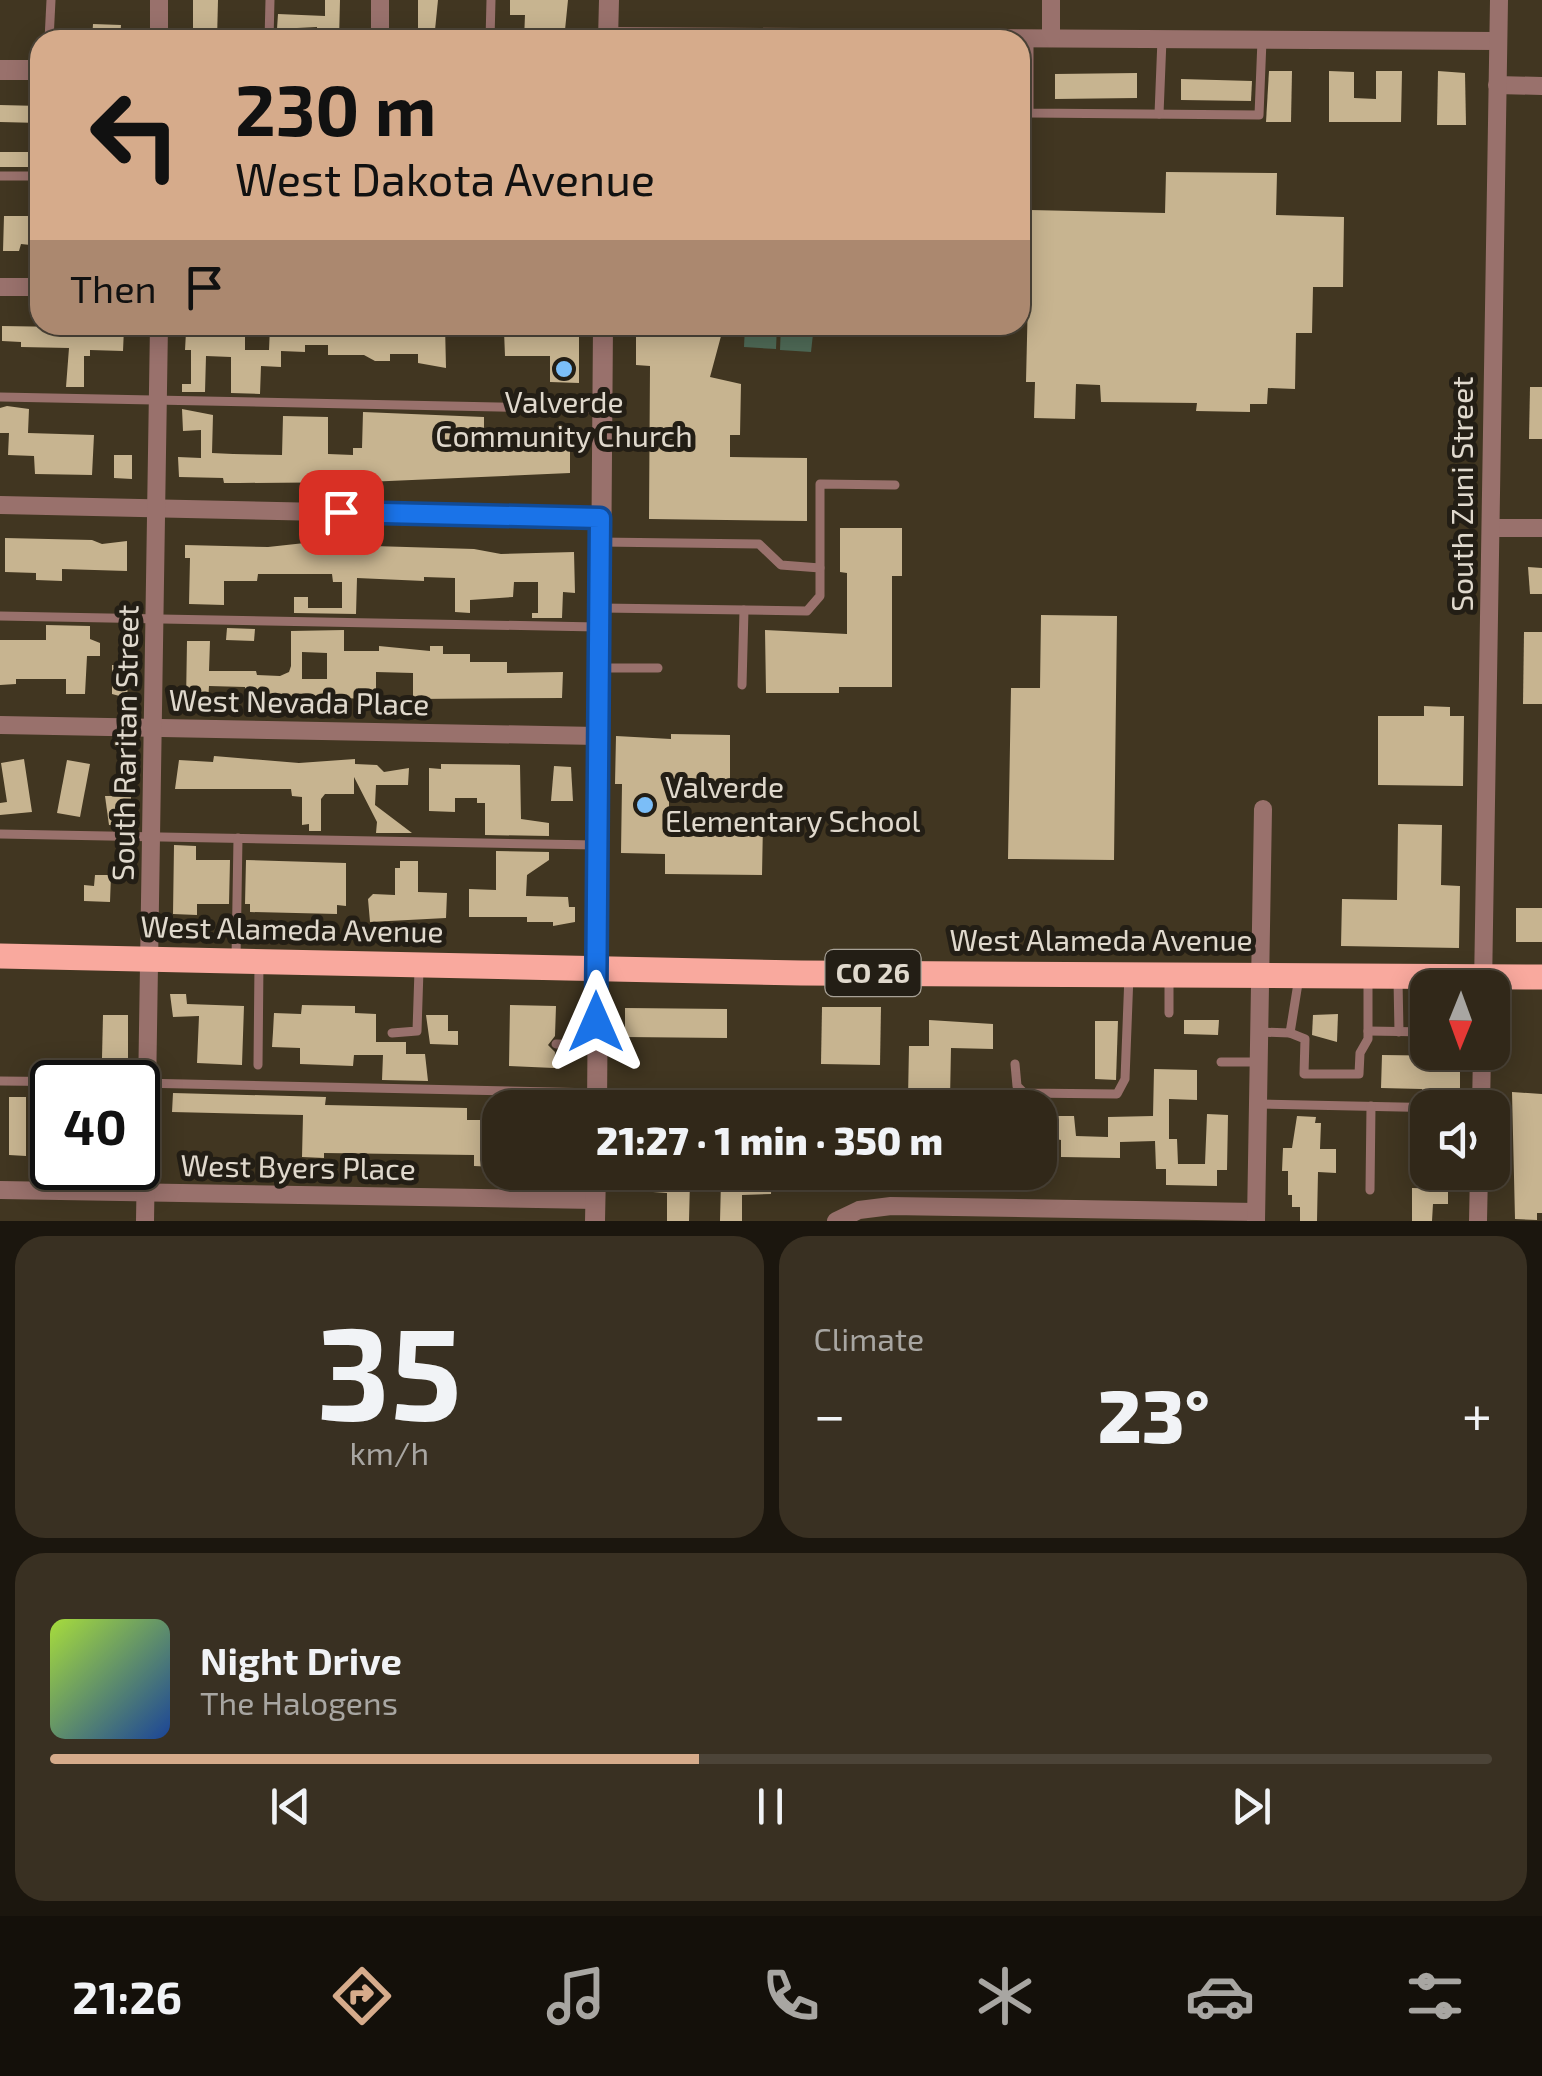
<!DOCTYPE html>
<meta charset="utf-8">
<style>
body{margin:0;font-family:"Exo 2",sans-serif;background:#393022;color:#f1f3f6;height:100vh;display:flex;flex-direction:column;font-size:38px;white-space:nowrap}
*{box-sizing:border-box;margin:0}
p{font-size:32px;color:#a8a6a2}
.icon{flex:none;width:55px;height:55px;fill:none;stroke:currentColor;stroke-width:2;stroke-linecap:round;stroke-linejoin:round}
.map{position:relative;height:1221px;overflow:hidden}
.side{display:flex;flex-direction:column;gap:15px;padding:15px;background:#1b160e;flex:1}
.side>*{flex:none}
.banner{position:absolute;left:30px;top:30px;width:1000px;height:305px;border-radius:30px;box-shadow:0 5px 25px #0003,0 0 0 2px #4c4438;background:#d6ab8b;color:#111;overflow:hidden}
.needle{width:65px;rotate:181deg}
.buttons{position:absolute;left:1410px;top:970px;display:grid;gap:20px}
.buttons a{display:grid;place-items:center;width:100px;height:100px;border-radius:20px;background:#312819;box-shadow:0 5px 25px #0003,0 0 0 2px #4c4438;font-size:50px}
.speed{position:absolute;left:30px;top:1060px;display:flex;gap:20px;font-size:50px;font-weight:700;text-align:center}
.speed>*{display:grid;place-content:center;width:130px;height:130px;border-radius:50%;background:#312819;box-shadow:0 5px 25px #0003,0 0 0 2px #4c4438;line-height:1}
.speed .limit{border:5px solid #111;border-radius:15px;background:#fff;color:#111}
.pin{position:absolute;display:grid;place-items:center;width:85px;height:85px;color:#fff;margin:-42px;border-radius:20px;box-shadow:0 5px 15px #0006}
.me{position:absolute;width:110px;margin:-55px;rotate:0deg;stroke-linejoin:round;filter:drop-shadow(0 0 8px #0008)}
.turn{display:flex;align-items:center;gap:35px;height:210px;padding:0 40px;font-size:45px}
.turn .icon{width:130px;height:130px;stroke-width:2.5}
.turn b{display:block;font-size:70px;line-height:85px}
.then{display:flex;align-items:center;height:95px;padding:0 40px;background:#0003;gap:20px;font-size:38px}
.big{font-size:75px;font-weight:800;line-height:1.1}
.side .tile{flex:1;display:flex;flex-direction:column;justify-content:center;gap:15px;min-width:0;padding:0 35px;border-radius:30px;background:#393022}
.side .dial{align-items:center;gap:0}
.dial b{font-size:130px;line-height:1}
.song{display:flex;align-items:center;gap:30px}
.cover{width:120px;height:120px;border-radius:15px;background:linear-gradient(135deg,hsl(80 70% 55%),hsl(220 70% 35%))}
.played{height:10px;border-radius:5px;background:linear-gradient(90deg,#d6ab8b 45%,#4c4438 45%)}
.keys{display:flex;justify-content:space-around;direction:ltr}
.heat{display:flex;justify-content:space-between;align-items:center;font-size:55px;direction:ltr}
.side .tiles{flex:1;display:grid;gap:15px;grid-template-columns:1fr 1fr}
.tile:last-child{grid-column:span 2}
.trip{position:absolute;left:482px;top:1090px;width:575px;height:100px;border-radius:30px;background:#312819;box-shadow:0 5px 25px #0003,0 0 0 2px #4c4438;font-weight:800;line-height:100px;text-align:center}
.dock{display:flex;height:160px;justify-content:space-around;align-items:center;background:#14100a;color:#a8a6a2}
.dock .icon{width:70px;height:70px}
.dock .active{color:#d6ab8b}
.dock b{font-size:45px;color:#f1f3f6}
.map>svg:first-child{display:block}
.green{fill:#4e6956}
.building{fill:#c7b490;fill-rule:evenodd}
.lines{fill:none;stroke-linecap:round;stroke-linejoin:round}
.service{stroke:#99716c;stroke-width:9}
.minor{stroke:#99716c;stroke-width:18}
.tertiary{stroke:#99716c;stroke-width:20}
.primary{stroke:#f9a99e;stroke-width:25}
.route-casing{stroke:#114b97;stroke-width:25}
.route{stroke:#1a73e8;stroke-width:18}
.poi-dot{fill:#7bbef8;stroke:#231e15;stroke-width:4}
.labels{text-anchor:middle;stroke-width:10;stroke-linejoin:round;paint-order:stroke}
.shield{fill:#231e15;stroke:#a7a196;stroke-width:2.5}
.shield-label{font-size:28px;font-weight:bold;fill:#e0d9cd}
.poi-label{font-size:30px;fill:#e0d9cd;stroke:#231e15}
.street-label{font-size:30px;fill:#e0d9cd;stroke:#231e15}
</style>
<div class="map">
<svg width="1542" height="1221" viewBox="0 0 1542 1221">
<rect width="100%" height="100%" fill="#413621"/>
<g class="green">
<polygon points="745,325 777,325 776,349 744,347"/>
<polygon points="781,325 814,325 811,352 780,350"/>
</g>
<g class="building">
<polygon points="193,0 218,0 217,40 193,40"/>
<polygon points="325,0 340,0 339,40 317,40 317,27 277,29 278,14 325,16"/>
<polygon points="418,0 438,0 434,40 418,40"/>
<polygon points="510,0 568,0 564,40 524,40 525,15 510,15"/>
<polygon points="93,24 121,25 120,40 92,40"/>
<polygon points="1269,71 1292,71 1291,122 1266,122"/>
<polygon points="1329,71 1354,72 1354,98 1376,99 1376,71 1402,71 1401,122 1329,122"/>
<polygon points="1438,71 1465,73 1466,125 1437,125"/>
<polygon points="1137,73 1137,98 1055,99 1055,74"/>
<polygon points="1181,79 1252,81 1251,101 1181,100"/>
<polygon points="0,105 40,106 40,123 0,122"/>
<rect x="0" y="152" width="40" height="15"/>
<polygon points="1166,172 1277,173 1276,215 1344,217 1343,287 1313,287 1312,333 1296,333 1295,389 1268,388 1267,404 1250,404 1250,412 1196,411 1197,403 1101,402 1100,385 1076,384 1075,419 1034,418 1035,382 1026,382 1030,210 1165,213"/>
<polygon points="4,216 40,216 40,246 21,244 19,251 3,251"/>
<polygon points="359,325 445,325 446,368 418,363 418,354 390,354 390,361 375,361 364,355 328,355 328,345 305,345 305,352 281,351 281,367 261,366 260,394 231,393 231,357 206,356 205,392 182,392 182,384 191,384 191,350 185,350 186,332 245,332 245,350 269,350 270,326"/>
<polygon points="636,325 724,325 710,377 741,384 740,435 730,435 730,457 807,458 807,521 649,519 650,366 636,365"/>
<polygon points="2,326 124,328 123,351 90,350 90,356 84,356 84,387 66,387 69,348 21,347 21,342 2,341"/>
<polygon points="504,331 579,332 579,383 550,382 550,356 505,356"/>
<polygon points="1530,387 1542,387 1542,439 1529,439"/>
<polygon points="7,406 29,409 28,433 94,435 92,475 35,474 34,456 8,455 9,433 0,433 0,408"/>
<polygon points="182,409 213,415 212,453 233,454 282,455 283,416 328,417 328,454 353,455 353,448 362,448 363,412 484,417 484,450 506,450 506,443 570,447 570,473 366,482 239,483 224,483 223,478 179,477 178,457 201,458 201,430 183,431"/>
<polygon points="114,455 132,455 132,479 114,478"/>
<polygon points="840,528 902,528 902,576 892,576 892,687 839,687 839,693 766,693 765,630 847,634 847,573 840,572"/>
<polygon points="5,538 92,540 102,544 127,541 127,571 62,569 62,581 36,580 36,573 5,572"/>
<polygon points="314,542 314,548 339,545 474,549 501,554 574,552 575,593 563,592 562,618 532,618 532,613 538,613 538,582 514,582 513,597 470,600 470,613 455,612 455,578 424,577 424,581 357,578 356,614 294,613 294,597 308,597 308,608 342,608 342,582 333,582 332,574 258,574 257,581 224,581 224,605 189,604 190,558 185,558 185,545 268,547"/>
<polygon points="1528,567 1542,568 1542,594 1530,594"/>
<polygon points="1041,615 1117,616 1114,860 1008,859 1011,688 1040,688"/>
<polygon points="46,625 90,626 90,639 100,643 100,656 87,656 85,694 66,694 66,679 16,679 16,684 0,685 0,640 46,640"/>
<polygon points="227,628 255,629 254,641 226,640"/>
<path d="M344 630V651H379V646L430 651V646H443V654H470V662H507V673L563 672 562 698 413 699V673L376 672V700L332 697 245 706V687L209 686 208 703 186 702 187 641H210L209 671H256L257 675 280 676 289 672 291 666V631ZM302 652 327 653V679H302Z"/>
<polygon points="1524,632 1542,632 1542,704 1523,704"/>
<polygon points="112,665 129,665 127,698 112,694"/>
<polygon points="1424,706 1450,707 1450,716 1464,716 1463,786 1378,785 1378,716 1424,716"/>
<polygon points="671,734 730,735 730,785 715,789 669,785 669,821 695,821 694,825 763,823 762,875 665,874 665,854 621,853 622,784 615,784 616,736 671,739"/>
<polygon points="214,756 299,763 355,759 355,764 377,765 384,772 409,768 408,785 376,785 375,805 412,833 376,833 377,822 354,777 354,794 325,794 321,799 321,831 309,831 309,824 302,825 302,797 292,796 291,789 175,789 179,760 213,762"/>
<polygon points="24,759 32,812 0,815 0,803 7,802 1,763"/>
<polygon points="67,760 90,764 80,817 57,813"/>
<polygon points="441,764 520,765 521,819 549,823 549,836 485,835 485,803 477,803 477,798 455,798 455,812 429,811 429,768 441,769"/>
<polygon points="554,766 571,767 573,801 551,801"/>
<polygon points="105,796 131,796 131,826 109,825"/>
<polygon points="1398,824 1442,825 1441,885 1460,886 1459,948 1341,946 1342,899 1397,900"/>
<polygon points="174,845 196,846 196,860 230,860 229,904 197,904 197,915 173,914"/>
<polygon points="496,851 549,852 549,860 527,875 526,896 568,897 569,907 575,907 575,922 553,926 553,922 527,922 527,917 469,917 469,889 496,890"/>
<polygon points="246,860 346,863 346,906 337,905 337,914 250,912 250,904 245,904"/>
<polygon points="400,861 418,861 418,892 447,893 446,918 370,922 368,899 373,894 395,895 395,868 400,868"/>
<polygon points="95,875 111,875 110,902 84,901 84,885 94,886"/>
<rect x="1516" y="908" width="26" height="34"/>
<polygon points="170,994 186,994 187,1004 244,1006 242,1065 197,1063 199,1016 173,1017"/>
<polygon points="302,1005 355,1006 355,1013 376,1014 376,1042 406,1042 406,1054 425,1054 428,1081 382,1080 383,1055 354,1055 353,1066 300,1064 300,1048 272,1047 273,1032 274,1013 301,1014"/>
<polygon points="510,1005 556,1006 555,1036 548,1045 555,1052 554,1068 509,1066"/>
<polygon points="822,1007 881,1007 880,1065 821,1064"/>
<polygon points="625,1008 727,1009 727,1038 625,1037"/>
<polygon points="1338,1014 1337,1042 1312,1035 1313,1015"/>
<polygon points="103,1015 128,1015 128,1058 102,1058"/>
<polygon points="426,1015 448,1015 448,1031 458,1031 458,1045 430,1044"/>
<polygon points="929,1020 993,1024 993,1049 951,1048 950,1099 908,1098 909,1046 929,1046"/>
<polygon points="1184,1020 1219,1020 1218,1035 1184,1034"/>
<polygon points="1095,1021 1118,1021 1116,1080 1095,1079"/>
<polygon points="1382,1055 1460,1056 1460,1094 1446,1094 1446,1100 1422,1099 1422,1089 1381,1088"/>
<polygon points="1154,1069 1197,1070 1197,1100 1169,1099 1169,1139 1177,1139 1178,1164 1205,1164 1207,1114 1228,1115 1227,1170 1217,1170 1217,1186 1166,1185 1166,1169 1156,1169 1155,1141 1120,1142 1120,1158 1061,1157 1061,1140 1040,1136 1040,1116 1074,1116 1076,1136 1108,1137 1108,1117 1153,1116"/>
<polygon points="1512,1092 1542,1094 1542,1213 1537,1213 1537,1220 1515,1219"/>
<polygon points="173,1093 326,1097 325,1105 467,1108 467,1120 500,1120 500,1142 495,1167 474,1166 474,1155 324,1153 324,1158 302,1157 303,1115 172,1112"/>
<polygon points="9,1097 26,1097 26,1156 9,1155"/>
<polygon points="1297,1116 1316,1117 1315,1123 1321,1123 1320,1149 1336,1149 1336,1173 1318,1172 1317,1221 1300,1221 1300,1207 1292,1207 1292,1195 1288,1195 1288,1171 1282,1171 1283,1148 1292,1148"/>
<polygon points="639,1172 669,1172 668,1179 690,1180 689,1221 667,1221 667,1193 639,1191"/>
<polygon points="772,1172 771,1194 742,1195 742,1221 720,1221 721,1180 741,1180 742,1173"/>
<polygon points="945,1172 1005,1172 1005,1184 945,1183"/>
<polygon points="1412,1188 1448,1189 1448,1204 1433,1204 1432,1221 1412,1221"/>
</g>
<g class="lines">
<g class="service">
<polyline points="1029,38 1029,113 1259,115 1262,40"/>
<polyline points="49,40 51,0"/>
<polyline points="269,40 270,0"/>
<polyline points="490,40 491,0"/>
<polyline points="1159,114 1162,39"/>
<polyline points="0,176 40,176"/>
<polyline points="0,397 602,409"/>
<polyline points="599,542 759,544 781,565 820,568 820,596 807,611 601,608"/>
<polyline points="820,568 820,484 895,485"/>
<polyline points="0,616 598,627"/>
<polyline points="600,668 658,668"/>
<polyline points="742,685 744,610"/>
<polyline points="0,834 596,845"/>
<polyline points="237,931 323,933"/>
<polyline points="236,959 238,838"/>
<polyline points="1169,976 1169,1013"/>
<polyline points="1398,980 1399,1032"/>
<polyline points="1368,1031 1428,1032"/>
<polyline points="1259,1032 1290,1033 1299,977"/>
<polyline points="392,1033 417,1031 419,970"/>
<polyline points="1290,1033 1305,1039 1304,1074 1359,1074 1360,1053 1368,1039 1368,978"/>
<polyline points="556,1044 596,1045"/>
<polyline points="1221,1062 1259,1062"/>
<polyline points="1015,1064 1017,1086 1024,1093 1117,1094 1125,1079 1129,975"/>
<polyline points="258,1065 259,963"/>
<polyline points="0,1081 94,1082"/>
<polyline points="138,1083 597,1093"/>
<polyline points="1258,1104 1447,1108"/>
<polyline points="1370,1190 1371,1106"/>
</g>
<g class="minor">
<polyline points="159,0 159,40"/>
<polyline points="608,36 1498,41"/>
<polyline points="1051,38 1051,0"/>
<polyline points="380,40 380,0"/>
<polyline points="1497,85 1542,86"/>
<polyline points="0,287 40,287"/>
<polyline points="0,505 600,518"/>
<polyline points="1491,528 1542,528"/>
<polyline points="0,725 597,736"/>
<polyline points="1483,987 1499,0"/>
<polyline points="1481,1108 1482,1052"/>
<polyline points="0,1190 595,1200"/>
<polyline points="145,1221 159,325"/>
<polyline points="836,1221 859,1210 891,1206 1256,1212"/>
<polyline points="1256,1221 1263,809"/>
<polyline points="1478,1221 1479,1172"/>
</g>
<g class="tertiary">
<polyline points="608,40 609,0"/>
<polyline points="0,70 40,70"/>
<polyline points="597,1108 603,325"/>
<polyline points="595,1221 596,1172"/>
</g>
<polyline class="primary" points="0,956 801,973 1542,977"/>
</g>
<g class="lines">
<g class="route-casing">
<polyline id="route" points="341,512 600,518 596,1022"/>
</g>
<use href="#route" class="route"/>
</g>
<g class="poi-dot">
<circle cx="564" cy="369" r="10"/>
<circle cx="645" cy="805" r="10"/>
</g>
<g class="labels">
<rect class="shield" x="825.5" y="950" width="95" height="46" rx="8"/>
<g class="shield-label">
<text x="873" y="983">CO 26</text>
</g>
<g class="poi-label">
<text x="564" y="413">Valverde<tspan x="564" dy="34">Community Church</tspan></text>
<text x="665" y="798" text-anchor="start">Valverde<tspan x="665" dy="34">Elementary School</tspan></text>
</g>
<g class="street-label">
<text transform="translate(1463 494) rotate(-90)" y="10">South Zuni Street</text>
<text transform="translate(299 703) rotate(1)" y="10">West Nevada Place</text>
<text transform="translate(126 743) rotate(-89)" y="10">South Raritan Street</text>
<text transform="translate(292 930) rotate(1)" y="10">West Alameda Avenue</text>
<text x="1101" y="951">West Alameda Avenue</text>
<text transform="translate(298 1168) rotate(1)" y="10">West Byers Place</text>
</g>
</g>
</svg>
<div class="buttons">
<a><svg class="needle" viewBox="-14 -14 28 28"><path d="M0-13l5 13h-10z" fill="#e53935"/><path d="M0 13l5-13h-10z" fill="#a8a6a2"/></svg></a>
<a><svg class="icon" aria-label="sound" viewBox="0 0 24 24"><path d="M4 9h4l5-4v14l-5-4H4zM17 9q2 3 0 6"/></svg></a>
</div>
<div class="speed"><div class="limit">40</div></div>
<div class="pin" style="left:341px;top:512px;background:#d93025"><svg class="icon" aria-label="arrive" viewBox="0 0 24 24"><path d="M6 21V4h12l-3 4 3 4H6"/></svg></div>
<svg class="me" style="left:596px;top:1022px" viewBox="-20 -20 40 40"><path d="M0-17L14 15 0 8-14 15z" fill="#1a73e8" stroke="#fff" stroke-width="4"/></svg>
<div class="trip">21:27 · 1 min · 350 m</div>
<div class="banner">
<div class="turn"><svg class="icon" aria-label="left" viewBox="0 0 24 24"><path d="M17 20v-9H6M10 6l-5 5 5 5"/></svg><div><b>230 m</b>West Dakota Avenue</div></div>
<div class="then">Then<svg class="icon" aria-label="arrive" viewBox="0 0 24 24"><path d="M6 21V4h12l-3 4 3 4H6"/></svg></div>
</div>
</div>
<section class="side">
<div class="tiles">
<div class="tile dial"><b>35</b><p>km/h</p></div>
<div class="tile"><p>Climate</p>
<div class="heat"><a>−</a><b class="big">23°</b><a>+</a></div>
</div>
<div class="tile">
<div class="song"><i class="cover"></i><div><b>Night Drive</b><p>The Halogens</p></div></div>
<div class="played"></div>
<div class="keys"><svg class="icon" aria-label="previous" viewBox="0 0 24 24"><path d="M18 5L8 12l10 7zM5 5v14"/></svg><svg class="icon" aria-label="pause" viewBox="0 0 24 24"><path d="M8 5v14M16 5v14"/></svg><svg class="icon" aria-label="next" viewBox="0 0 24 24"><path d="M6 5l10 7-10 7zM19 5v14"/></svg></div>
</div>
</div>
</section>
<nav class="dock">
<b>21:26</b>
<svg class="icon active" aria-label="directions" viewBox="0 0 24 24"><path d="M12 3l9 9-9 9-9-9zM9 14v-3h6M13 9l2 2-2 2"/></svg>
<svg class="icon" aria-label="music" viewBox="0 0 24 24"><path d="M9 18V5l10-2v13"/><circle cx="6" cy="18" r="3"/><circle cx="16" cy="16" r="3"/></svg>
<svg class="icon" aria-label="phone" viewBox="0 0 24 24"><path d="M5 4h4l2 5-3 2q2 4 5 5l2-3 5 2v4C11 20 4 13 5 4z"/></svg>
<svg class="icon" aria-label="climate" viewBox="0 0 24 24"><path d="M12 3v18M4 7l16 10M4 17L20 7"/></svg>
<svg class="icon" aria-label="car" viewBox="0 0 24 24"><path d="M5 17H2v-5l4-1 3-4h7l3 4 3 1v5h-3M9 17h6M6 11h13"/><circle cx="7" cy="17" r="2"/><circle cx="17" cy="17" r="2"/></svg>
<svg class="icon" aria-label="filters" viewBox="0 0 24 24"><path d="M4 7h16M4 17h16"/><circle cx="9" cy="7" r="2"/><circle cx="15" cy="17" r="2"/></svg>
</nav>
